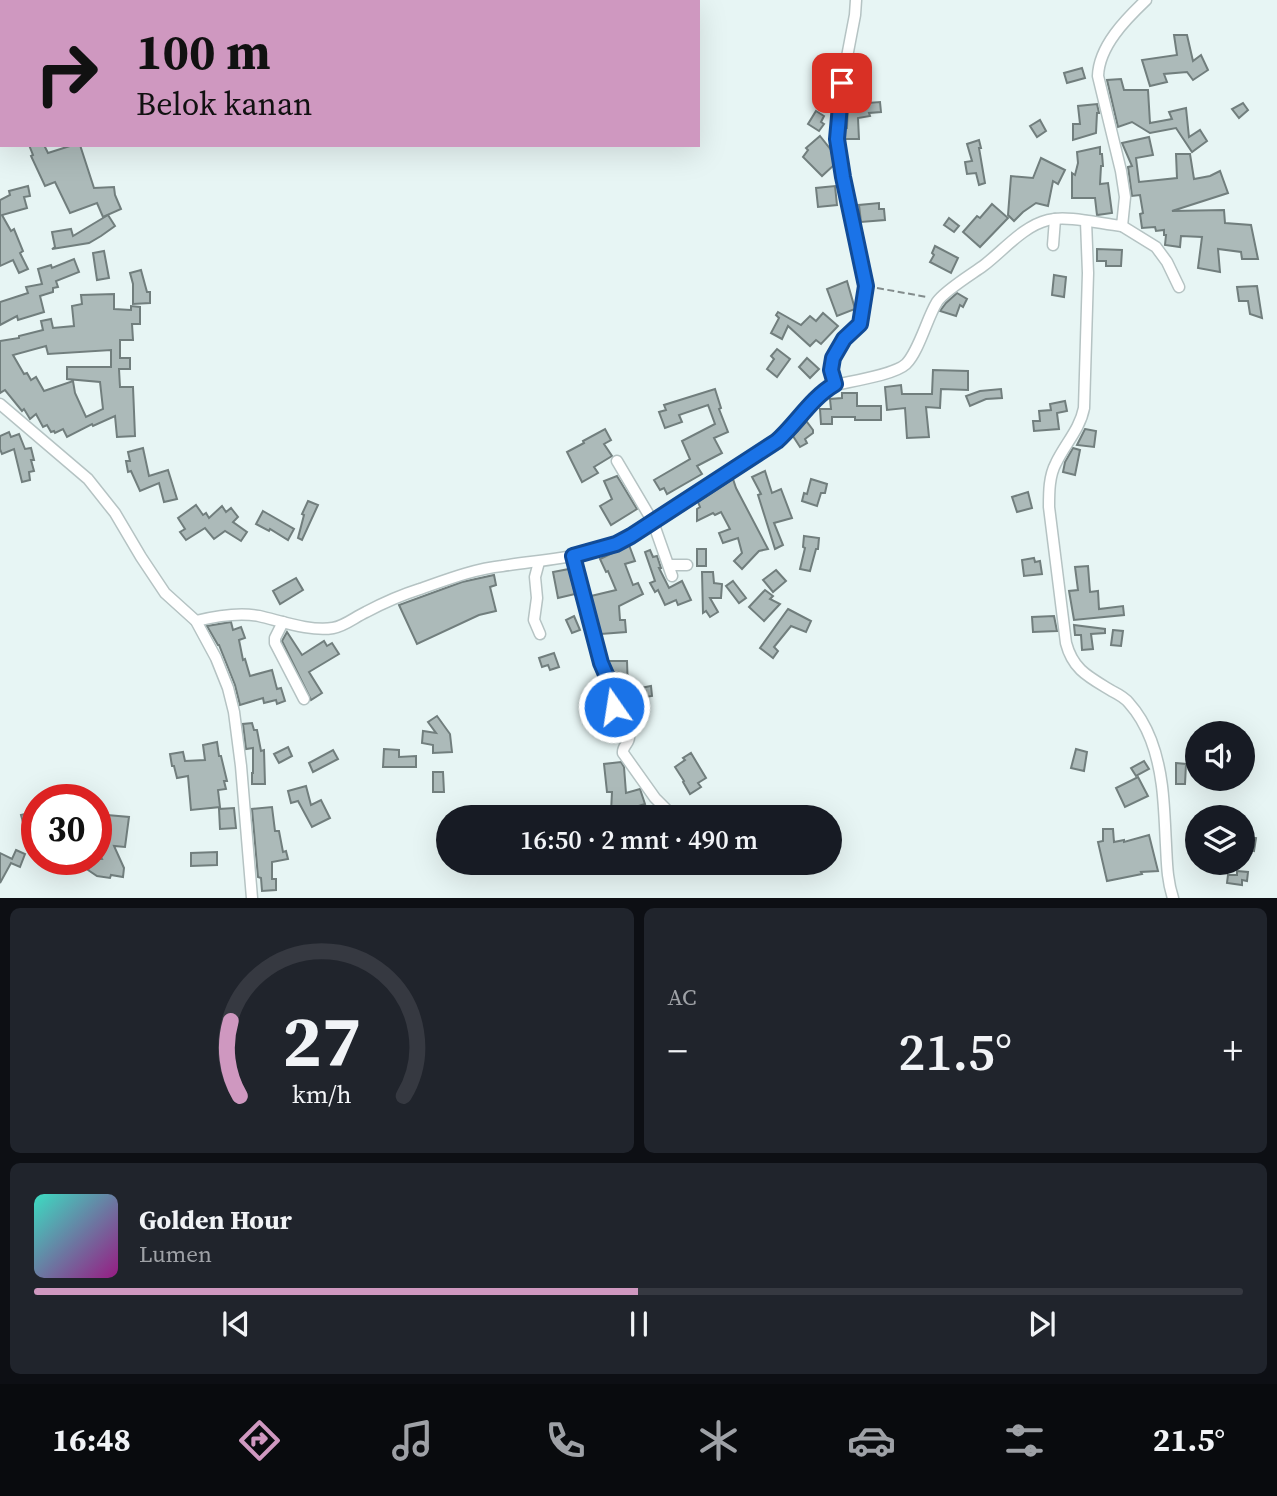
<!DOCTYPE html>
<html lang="id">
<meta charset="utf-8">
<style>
body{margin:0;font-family:"Source Serif 4",serif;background:#20242c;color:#f1f3f6;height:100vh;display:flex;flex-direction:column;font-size:26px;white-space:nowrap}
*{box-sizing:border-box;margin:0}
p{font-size:23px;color:#9ea1a6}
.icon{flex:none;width:38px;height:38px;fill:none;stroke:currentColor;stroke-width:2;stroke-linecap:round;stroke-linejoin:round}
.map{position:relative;height:898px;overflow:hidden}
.panel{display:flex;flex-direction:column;gap:10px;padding:10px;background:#0d0f14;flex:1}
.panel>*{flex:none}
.banner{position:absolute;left:0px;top:0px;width:700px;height:147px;box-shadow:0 7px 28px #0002;background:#cf98c0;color:#111;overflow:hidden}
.fabs{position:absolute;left:1185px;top:721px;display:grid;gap:14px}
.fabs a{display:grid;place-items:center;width:70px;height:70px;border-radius:50%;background:#171b24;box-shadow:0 7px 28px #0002;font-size:35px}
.speed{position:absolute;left:21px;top:784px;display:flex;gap:14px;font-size:35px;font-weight:700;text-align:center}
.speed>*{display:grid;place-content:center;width:91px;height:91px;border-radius:50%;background:#171b24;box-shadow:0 7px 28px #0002;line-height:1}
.speed .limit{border:10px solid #d22;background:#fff;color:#111}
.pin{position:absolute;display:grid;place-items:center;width:60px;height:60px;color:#fff;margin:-30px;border-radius:14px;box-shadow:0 4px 10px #0006}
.me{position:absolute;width:77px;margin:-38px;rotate:347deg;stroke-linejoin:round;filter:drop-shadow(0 0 5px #0008)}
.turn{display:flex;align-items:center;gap:24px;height:147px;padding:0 21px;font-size:32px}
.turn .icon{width:91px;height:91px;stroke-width:2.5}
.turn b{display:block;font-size:49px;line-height:60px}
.big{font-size:52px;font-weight:600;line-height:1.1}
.panel .tile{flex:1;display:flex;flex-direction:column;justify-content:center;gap:10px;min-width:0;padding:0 24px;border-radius:10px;background:#20242c}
.panel .dial{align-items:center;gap:0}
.dial svg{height:182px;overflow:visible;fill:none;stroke:#363941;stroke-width:7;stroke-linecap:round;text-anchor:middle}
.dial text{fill:#f1f3f6;stroke:none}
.song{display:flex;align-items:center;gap:21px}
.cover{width:84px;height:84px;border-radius:10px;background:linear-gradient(135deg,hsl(170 70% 55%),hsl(310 70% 35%))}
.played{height:7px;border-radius:4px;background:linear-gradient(90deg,#cf98c0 50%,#363941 50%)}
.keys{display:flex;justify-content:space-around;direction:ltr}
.heat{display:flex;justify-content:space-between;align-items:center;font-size:38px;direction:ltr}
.panel .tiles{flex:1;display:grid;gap:10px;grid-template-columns:1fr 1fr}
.tile:last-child{grid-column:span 2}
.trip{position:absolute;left:436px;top:805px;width:406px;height:70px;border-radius:35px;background:#171b24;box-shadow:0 7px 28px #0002;font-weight:600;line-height:70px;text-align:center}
.tab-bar{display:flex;height:112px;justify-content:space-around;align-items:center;background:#090b0e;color:#9ea1a6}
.tab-bar .icon{width:49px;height:49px}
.tab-bar .selected{color:#cf98c0}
.tab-bar b{font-size:32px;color:#f1f3f6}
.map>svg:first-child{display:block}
.building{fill:#acbab9;stroke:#717e7d;stroke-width:2;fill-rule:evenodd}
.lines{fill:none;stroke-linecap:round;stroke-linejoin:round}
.street-casing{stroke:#b5c3c3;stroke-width:13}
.path{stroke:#838c8c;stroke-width:2;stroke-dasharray:7 3.5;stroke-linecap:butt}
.street{stroke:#fff;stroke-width:10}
.route-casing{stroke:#114b97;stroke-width:18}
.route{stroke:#1a73e8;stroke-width:12}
</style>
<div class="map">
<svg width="1277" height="898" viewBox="0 0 1277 898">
<rect width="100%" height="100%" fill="#e7f5f4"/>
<g class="building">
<polygon points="1174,35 1187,35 1193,61 1201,55 1208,70 1193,80 1187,72 1164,74 1167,82 1150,86 1142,60 1177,55"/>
<polygon points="1082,68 1085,78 1067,83 1064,73"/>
<polygon points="1121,79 1124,90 1148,90 1150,123 1172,119 1169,112 1186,108 1189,137 1200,130 1207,141 1192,152 1176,128 1150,133 1132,122 1118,127 1107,80"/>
<polygon points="868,99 868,103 880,102 881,112 869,113 870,116 858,118 859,139 845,139 845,128 847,128 848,102"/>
<polygon points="1243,103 1248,110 1239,118 1232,109"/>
<polygon points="1097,104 1099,113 1097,113 1096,133 1073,140 1073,124 1080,124 1078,106"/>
<polygon points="816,111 824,116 821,122 824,124 819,131 808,124"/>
<polygon points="1040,120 1046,131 1037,137 1030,126"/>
<polygon points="820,136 831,150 834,165 822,176 803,157 808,150 806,148"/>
<polygon points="1149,137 1153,155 1136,158 1139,182 1177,178 1176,154 1190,154 1194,179 1210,176 1220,171 1228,193 1172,211 1224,210 1225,223 1251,225 1258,259 1242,259 1241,252 1218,249 1220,272 1198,268 1202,237 1181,236 1180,247 1165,245 1166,235 1164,235 1164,230 1156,231 1155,227 1142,228 1140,214 1143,213 1140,195 1132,196 1128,167 1132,166 1122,143"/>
<polygon points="979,140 981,148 979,148 985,183 979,185 976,173 967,174 965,162 972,161 967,144"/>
<polygon points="29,145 44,145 48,153 73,145 80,145 94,188 114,187 115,195 121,209 103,217 97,203 70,213 55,182 45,186 31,156 33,155"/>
<polygon points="1100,147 1100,154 1102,154 1103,166 1101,166 1100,184 1108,183 1112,213 1097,215 1095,198 1072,198 1072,173 1075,175 1078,163 1077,152"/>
<polygon points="1041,158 1065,170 1058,184 1053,181 1048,206 1036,203 1023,212 1014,221 1008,215 1011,176 1033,178"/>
<polygon points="28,186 30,196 24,197 27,208 2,215 11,231 14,229 23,251 20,253 28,269 19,273 13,260 0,266 0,200 10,195 9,191"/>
<polygon points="835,186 837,205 818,207 816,188"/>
<polygon points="879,203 879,209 884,209 885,220 861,222 859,205"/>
<polygon points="992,204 1008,218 980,247 963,232 977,216 980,218"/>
<polygon points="108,215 115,226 101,236 89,243 52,249 55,247 52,232 71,229 73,236"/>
<polygon points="949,218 959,226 954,232 944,225"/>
<polygon points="935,246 958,258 951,273 930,262 934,255 932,253"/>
<polygon points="1097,249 1122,250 1121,266 1106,266 1106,261 1097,261"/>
<polygon points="104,251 109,278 97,280 93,253"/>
<polygon points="74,259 79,272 56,281 58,287 53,288 53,292 40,296 44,312 18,320 17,316 0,325 0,302 28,293 26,287 42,284 38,269 51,265 52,268"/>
<polygon points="141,270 147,292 150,292 150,303 133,304 133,284 130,273"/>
<polygon points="1054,275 1066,277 1064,297 1052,295"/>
<polygon points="847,281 855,309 837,316 827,289"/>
<polygon points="1257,286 1262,318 1250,314 1248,301 1239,301 1237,287"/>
<polygon points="957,293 967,299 963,307 960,305 956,316 940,311 946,303"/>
<path d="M114 294V309L131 310V306L140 307V324H132L133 340H120V358H130V369H119L120 387H133L135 436 117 437 115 416 93 426 92 424 67 437 63 429 55 433 54 431 51 432 47 425 43 427 36 414 30 419 24 409 22 411 5 390 0 393V341L19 338V336L43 330 41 321 51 319 53 328 74 326 72 306 82 304 81 295ZM46 346 48 354 111 350V367H67V379L100 382 103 409 86 417 75 393 73 381 44 391 36 377 31 380 27 373 24 374 13 355Z"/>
<polygon points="778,312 801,325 810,316 816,321 823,313 838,326 821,344 816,340 810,346 788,326 782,339 771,333 779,318 776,315"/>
<polygon points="777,349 790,359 777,377 767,369 774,359 771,356"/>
<polygon points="807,358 819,369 810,378 799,367"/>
<polygon points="933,370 968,371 968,390 941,389 940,408 926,407 929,437 907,438 905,408 887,410 885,387 901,385 902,394 932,394"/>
<polygon points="715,389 721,408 719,409 728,432 714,438 722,453 697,466 702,474 667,494 664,488 660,490 654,480 690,459 682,441 715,424 708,405 679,415 682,422 665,428 659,412 666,410 664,405"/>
<polygon points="1001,389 1002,398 986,399 970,406 966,396 980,391"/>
<polygon points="842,393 857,393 857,406 881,406 881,420 855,420 855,417 832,417 832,424 821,424 820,409 831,409 830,399 842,398"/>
<polygon points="1065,401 1067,411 1057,413 1059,429 1034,431 1033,421 1040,421 1039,411 1051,410 1050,404"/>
<polygon points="806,422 807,422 813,430 813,433 805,439 807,443 800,447 793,436"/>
<polygon points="605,429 611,440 604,444 612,456 594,467 598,473 582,482 567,452 584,443 583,441"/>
<polygon points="1085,429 1096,431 1094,447 1077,445"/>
<polygon points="9,432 11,437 19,434 25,449 31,448 34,460 31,460 34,471 29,472 30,480 22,482 14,449 2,454 0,449 0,436"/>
<polygon points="143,448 149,476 168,470 177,499 164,502 159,483 140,491 131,471 128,472 126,461 130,461 128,452"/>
<polygon points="1073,448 1080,450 1075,475 1063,472 1065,462"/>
<polygon points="765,471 772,493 781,489 792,518 774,523 783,545 775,549 758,495 761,494 752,477"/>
<polygon points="617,476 637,509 611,525 600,506 612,499 604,481"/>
<polygon points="733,479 736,488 768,549 759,551 742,569 734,561 742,553 738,538 723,543 719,533 730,529 721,512 715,515 713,513 697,521 697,509 700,507 698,502"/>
<polygon points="811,479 827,484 825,493 821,493 817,506 802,501 804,493 807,494"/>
<polygon points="1028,492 1032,508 1017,512 1012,497"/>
<polygon points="308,501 318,505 302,540 298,538 304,515 302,514"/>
<polygon points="196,505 203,515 206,513 209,518 222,506 226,512 231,508 238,517 233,522 247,532 241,541 225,531 214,539 205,528 186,540 180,532 185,529 178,518"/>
<polygon points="263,511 294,529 288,540 270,529 269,531 256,524"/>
<polygon points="804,536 819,538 818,549 816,549 810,571 800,569 805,548 803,547"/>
<polygon points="629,545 635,561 625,564 633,585 638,583 643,594 619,606 620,620 625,620 626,632 601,634 591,596 616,590 608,571 606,572 600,559"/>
<rect x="697" y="549" width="9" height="17"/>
<polygon points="650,550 653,557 657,556 661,568 659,568 669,588 682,581 691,600 678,605 676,600 665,605 658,590 655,592 650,583 655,581 645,552"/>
<polygon points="1034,558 1035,562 1040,561 1042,574 1024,576 1022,560"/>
<polygon points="1088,566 1090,592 1098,591 1099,609 1123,606 1124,615 1074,620 1069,591 1078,590 1075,567"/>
<polygon points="569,569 575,594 558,598 553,572"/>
<polygon points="776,570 786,581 773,592 763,580"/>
<polygon points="702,572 713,572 714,583 722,584 721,598 710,598 718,612 710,617 706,611 703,613"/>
<polygon points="494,575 496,585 490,587 496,611 479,615 417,644 399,605 462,582"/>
<polygon points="296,578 303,590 280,604 273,591"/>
<polygon points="733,581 746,598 739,603 726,586"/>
<polygon points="765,590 773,596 770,599 780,604 764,621 749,607"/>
<polygon points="788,609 811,621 806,632 791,626 774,647 778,651 773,658 760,648"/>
<polygon points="574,616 580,630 572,633 566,620"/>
<polygon points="1054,616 1057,631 1033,632 1032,617"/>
<polygon points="231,622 233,630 241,627 245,638 239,640 243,660 245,659 250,676 272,670 277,689 281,688 285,701 277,704 276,700 264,703 263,698 240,705 235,685 219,645 218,645 207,626"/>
<polygon points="1074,625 1105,629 1105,633 1091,634 1093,649 1082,650 1081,635 1075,635"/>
<polygon points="1113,630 1123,631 1121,646 1111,645"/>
<polygon points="287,632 302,655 324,641 327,646 332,643 339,654 309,672 322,693 311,700 282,641"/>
<polygon points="554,653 559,667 550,670 548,665 542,667 539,658"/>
<polygon points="608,661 627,661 628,691 622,692 619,673 614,673"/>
<polygon points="651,686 652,696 631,699 630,690"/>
<polygon points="437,716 450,734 452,752 433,753 433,745 422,743 423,731 436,733 428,722"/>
<polygon points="252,723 254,730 257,730 261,751 264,750 265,784 252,784 252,773 253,773 253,748 246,749 243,724"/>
<polygon points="217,742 219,756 221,756 227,781 224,781 226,789 218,790 220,807 191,810 188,776 177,778 174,766 172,766 170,754 183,752 185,761 205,760 203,745"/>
<polygon points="288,747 292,756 279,763 274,754"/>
<polygon points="384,749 399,750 399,757 416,756 416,767 383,767"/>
<polygon points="1076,749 1087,752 1084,771 1071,768"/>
<polygon points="333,750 338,759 313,772 309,763"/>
<polygon points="691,753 706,778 698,783 701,787 690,794 683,782 684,781 675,767 685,760 683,758"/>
<polygon points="1144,761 1149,769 1136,776 1131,768"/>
<polygon points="621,762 624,767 626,793 640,789 645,804 619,812 611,812 612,792 607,792 604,764"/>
<polygon points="1176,763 1186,764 1185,784 1176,784"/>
<polygon points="433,772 443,772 444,792 433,792"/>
<polygon points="1138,777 1148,796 1125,807 1116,788"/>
<polygon points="306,786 311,805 321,800 330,818 312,827 298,801 291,803 288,791"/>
<polygon points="272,807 275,831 279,831 283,852 286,851 288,859 272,862 272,879 276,879 276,890 262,891 261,878 258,877 252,809"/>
<polygon points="234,808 236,828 220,829 219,809"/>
<polygon points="37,811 37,822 24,826 21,815"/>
<polygon points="107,815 129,817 125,847 114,846 124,868 123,877 111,875 110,878 97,876 88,870 94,859 102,859 96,846 96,829 106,831"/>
<polygon points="1103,829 1113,829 1114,842 1124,840 1124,842 1149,835 1158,871 1141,872 1142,874 1107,881 1098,842 1103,841"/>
<polygon points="1242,836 1256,838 1254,851 1242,849"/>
<polygon points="16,850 25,854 20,867 11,863 0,883 0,853 12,859"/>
<polygon points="217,852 217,865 191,866 191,853"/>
<polygon points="1237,871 1248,872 1247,881 1242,880 1242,885 1227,883 1228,875 1237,875"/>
</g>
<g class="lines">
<g class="street-casing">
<g id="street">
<path d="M1086 221 1088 273 1084 408C1080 429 1065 444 1056 463 1049 476 1049 492 1049 507L1066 643C1073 670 1089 677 1112 691 1118 694 1125 698 1129 703 1138 713 1146 727 1151 740 1164 774 1164 809 1166 845 1167 863 1167 880 1173 898"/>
<polyline points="1122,226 1156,247 1167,262 1179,287"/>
<polyline points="1053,245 1055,219"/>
<polyline points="835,385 831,370 833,358 844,339 861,324 866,286 843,177 837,139 842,83 855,15 856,0"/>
<polyline points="0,404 88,479 115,513 141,557 165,593 196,621 216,658 228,688 234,712 241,766 252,898"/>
<polyline points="617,461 653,522 672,576"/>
<path d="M573 556 601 663 611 686V699L629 736C630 743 622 746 623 753L655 798 668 811"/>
<polyline points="539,562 535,577 537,598 534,620 540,634"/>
<polyline points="669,565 687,565"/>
<path d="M196 621C216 616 239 612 259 616 281 621 311 632 333 628 345 626 355 617 366 612 383 603 401 595 420 589 446 580 474 569 502 566 547 559 591 558 631 536L768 448 792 427 814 400 835 385C852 381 894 375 906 364 919 351 927 318 937 302 944 291 972 274 983 266 1003 251 1023 226 1048 220 1068 215 1101 224 1122 226L1125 197 1121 171 1098 76C1099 46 1126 19 1146 0"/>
<polyline points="283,622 275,638 275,643 304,699"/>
</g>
</g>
<polyline class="path" points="877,288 927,297"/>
<use href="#street" class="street"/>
</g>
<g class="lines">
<g class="route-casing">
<path id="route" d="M614 707 611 699V686L601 663 573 556 616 544 631 536 777 441C797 423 811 398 835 384L831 370 833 358 844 339 860 324 866 286 843 177 837 139 842 83"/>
</g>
<use href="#route" class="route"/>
</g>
</svg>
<div class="fabs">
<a><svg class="icon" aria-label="sound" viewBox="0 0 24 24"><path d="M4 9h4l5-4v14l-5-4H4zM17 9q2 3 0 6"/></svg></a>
<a><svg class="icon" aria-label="layers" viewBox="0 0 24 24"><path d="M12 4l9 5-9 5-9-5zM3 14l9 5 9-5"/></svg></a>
</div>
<div class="speed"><div class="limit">30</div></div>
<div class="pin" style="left:842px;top:83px;background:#d93025"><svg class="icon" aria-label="arrive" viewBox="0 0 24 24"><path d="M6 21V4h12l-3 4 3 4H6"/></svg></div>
<svg class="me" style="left:614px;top:707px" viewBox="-20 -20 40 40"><circle r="17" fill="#1a73e8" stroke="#fff" stroke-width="3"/><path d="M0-11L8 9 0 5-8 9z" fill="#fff"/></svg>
<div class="trip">16:50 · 2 mnt · 490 m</div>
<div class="banner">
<div class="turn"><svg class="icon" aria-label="right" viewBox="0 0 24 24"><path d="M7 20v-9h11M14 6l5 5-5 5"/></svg><div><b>100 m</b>Belok kanan</div></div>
</div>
</div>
<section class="panel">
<div class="tiles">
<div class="tile dial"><svg viewBox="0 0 100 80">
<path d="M14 69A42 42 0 1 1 86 69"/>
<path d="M14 69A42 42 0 0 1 10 36" stroke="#cf98c0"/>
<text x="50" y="56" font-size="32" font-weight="700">27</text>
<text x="50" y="72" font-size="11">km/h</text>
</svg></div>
<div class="tile"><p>AC</p>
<div class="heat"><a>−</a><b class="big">21.5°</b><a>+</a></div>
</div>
<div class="tile">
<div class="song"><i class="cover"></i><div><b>Golden Hour</b><p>Lumen</p></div></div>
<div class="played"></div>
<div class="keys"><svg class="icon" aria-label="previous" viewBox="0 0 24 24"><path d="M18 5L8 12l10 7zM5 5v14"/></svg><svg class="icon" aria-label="pause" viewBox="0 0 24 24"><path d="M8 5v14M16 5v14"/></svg><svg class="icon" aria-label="next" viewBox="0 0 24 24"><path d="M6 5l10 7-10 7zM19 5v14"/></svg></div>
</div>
</div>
</section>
<nav class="tab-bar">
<b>16:48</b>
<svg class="icon selected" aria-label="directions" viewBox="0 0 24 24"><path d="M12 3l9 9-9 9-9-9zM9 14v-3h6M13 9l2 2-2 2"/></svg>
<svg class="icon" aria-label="music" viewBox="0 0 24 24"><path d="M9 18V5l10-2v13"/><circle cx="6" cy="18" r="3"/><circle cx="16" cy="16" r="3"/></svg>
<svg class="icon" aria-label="phone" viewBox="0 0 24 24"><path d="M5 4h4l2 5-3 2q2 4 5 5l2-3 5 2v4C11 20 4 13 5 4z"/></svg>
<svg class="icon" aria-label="climate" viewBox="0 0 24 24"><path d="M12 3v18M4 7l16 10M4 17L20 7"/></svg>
<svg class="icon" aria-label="car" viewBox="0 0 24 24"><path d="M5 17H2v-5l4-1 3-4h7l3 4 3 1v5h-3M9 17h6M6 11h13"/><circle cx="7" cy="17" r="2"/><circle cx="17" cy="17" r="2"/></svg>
<svg class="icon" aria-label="filters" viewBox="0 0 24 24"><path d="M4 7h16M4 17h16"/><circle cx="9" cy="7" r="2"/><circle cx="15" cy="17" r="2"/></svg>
<b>21.5°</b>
</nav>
